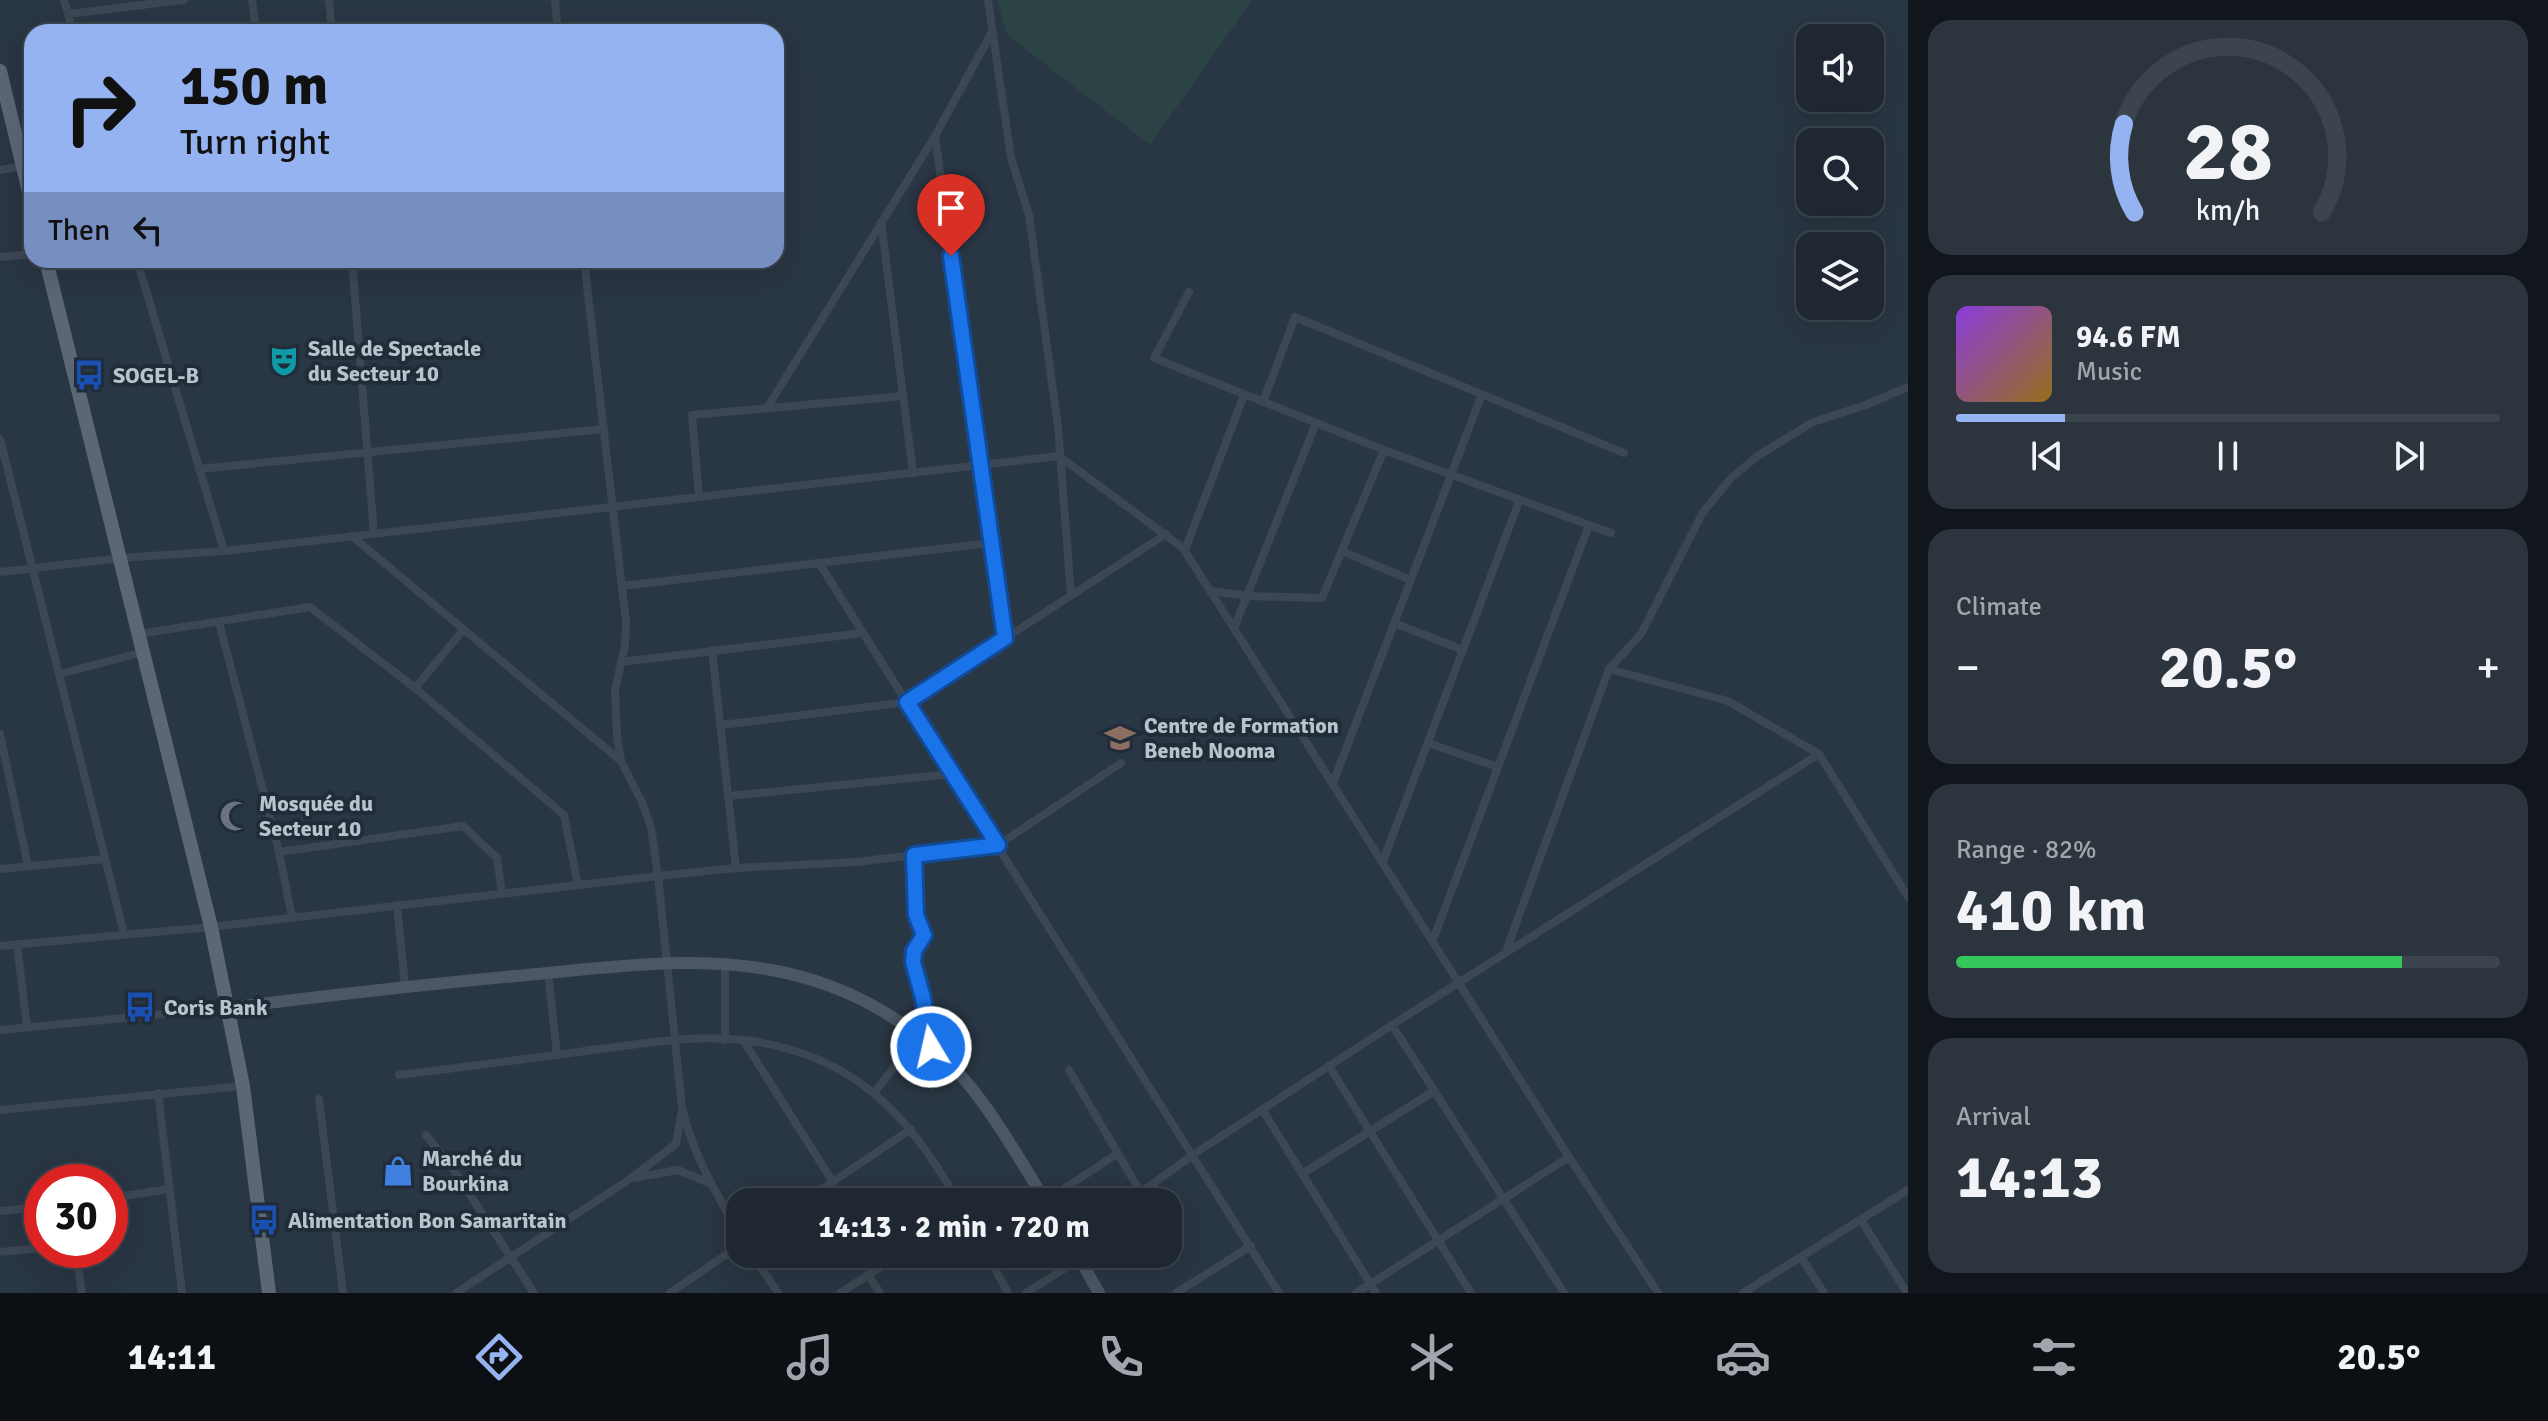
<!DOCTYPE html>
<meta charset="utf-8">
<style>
body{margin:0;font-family:Signika,sans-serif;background:#2c343e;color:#f1f3f6;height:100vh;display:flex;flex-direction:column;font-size:30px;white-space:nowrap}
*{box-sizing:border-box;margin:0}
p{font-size:26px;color:#a1a6ac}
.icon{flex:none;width:44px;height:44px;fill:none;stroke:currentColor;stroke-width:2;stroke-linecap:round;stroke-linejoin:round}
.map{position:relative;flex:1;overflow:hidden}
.details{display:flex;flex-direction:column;gap:20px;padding:20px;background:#11161c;width:640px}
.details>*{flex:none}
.banner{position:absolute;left:24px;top:24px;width:760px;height:244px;border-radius:24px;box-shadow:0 8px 32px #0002,0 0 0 2px #3c444d;background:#95b2f1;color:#111;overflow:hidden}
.controls{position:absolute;left:1796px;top:24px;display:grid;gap:16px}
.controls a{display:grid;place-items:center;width:88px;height:88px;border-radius:16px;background:#1f2832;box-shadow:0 8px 32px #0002,0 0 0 2px #3c444d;font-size:40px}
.speed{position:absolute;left:24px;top:1164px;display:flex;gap:16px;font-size:40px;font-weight:700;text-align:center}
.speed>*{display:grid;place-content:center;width:104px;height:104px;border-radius:50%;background:#1f2832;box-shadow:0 8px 32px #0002,0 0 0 2px #3c444d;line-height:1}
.speed .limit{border:12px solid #d22;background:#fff;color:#111}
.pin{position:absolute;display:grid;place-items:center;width:68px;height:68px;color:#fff;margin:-82px -34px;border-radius:50% 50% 50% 0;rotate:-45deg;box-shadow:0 0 8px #0007}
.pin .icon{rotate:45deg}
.me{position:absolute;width:88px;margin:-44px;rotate:351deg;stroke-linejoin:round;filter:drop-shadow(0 0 6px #0008)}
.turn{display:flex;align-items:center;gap:28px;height:168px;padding:0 24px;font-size:36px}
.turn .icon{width:104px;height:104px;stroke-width:2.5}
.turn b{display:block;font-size:56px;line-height:68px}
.then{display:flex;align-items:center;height:76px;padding:0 24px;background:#0003;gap:16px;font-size:30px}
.big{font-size:60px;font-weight:800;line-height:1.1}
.details .tile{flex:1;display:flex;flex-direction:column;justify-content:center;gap:12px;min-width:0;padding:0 28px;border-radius:24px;background:#2c343e}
.details .dial{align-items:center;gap:0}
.dial svg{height:208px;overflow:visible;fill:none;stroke:#3c444d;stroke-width:7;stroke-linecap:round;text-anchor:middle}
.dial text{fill:#f1f3f6;stroke:none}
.song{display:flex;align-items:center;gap:24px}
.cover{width:96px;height:96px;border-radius:12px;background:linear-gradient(135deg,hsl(270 70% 55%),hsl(40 70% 35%))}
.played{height:8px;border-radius:4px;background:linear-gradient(90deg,#95b2f1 20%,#3c444d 20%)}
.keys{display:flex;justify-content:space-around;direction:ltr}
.heat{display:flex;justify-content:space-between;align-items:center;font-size:44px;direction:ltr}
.charge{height:12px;border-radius:6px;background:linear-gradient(90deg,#34c759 82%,#3c444d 0)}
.trip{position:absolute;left:726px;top:1188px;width:456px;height:80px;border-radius:24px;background:#1f2832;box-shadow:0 8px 32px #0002,0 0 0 2px #3c444d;font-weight:800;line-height:80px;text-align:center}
.menu{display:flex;height:128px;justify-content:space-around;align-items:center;background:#0c1014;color:#a1a6ac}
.menu .icon{width:56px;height:56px}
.menu .active{color:#95b2f1}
.menu b{font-size:36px;color:#f1f3f6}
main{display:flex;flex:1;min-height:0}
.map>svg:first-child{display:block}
.green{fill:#2b4344}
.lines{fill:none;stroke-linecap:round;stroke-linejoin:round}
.street{stroke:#3d4753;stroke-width:8}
.secondary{stroke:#4b5766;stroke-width:12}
.primary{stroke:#5b6773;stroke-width:14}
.route-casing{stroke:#114b97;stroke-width:20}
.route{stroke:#1a73e8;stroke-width:14}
.labels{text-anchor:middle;stroke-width:8;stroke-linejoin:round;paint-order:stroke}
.poi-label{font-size:22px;font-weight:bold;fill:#bac3cd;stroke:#212c39;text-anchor:start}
</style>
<main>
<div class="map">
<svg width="1908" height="1293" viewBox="0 0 1908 1293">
<rect width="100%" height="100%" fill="#293643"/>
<polygon class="green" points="997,0 1252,0 1150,145 1007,35"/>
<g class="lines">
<g class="street">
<polyline points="64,0 73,32"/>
<polyline points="252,0 256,32"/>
<polyline points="329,0 332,32"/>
<polyline points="555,0 558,32"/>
<polyline points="988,0 1011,158 1029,215 1058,427 1071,595"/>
<polyline points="68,14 184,0"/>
<polyline points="935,136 1005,638"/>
<polyline points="0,170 22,166"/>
<polyline points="881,222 913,473"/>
<polyline points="0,257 32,254"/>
<polyline points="137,260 224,551"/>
<polyline points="352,260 374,534"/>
<path d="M584 260 626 622 625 644 615 691 617 737 621 761 642 802 651 827 658 876 682 1108C693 1155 716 1193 740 1235"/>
<polyline points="1189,292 1154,358 1384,450 1611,533"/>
<polyline points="1263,402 1295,317 1624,453"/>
<polyline points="767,408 935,136 992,32"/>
<polyline points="0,439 124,934"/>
<polyline points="199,469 604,429"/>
<polyline points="699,497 692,415 903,396"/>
<polyline points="352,536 621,761"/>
<polyline points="1185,550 1244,395"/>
<polyline points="1342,551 1411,580"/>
<polyline points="819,563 1279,1293"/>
<polyline points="0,572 121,558 224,551 1059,456 1183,548 1569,1157 1658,1293"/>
<polyline points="622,586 990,543"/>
<polyline points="1211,591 1247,596 1322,598 1384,450"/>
<polyline points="219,622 279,852 292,917"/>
<polyline points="1394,623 1463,650"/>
<polyline points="1234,628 1316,423"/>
<polyline points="139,634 310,607 415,688 564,815 578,885"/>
<polyline points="712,650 736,868"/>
<polyline points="621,662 863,633"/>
<polyline points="1609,669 1728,701 1819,754 1908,897"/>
<polyline points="59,674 144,652"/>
<polyline points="415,688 464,629"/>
<polyline points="721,725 907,702 1166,534"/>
<polyline points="0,734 28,866"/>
<polyline points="1428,743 1498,767"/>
<polyline points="1333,783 1482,394"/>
<polyline points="728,796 952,774"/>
<polyline points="279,852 463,826 497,858 502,893"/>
<polyline points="914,855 916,915 924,935 914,951 913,962 923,998 931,1046"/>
<polyline points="1383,861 1520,499"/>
<polyline points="0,869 105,859"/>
<polyline points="397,905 405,986"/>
<polyline points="1433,940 1589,525"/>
<polyline points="17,944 27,1027"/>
<polyline points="0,946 211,927 658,876 736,868 856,862 998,845 1121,763"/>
<polyline points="1506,951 1609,669 1641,634 1703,512 1732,477 1759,455 1813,422 1866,405 1908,387"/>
<polyline points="548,973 557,1055"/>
<polyline points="1392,1025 1564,1293"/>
<polyline points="0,1030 228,1008"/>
<polyline points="725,1040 725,963"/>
<polyline points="743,1040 833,1182"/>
<polyline points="1329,1066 1471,1293"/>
<polyline points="1069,1070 1141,1193"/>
<path d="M399 1075C463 1067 528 1059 592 1050 642 1044 694 1034 744 1040 851 1053 909 1113 958 1202"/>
<polyline points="158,1093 182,1293"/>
<polyline points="874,1093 919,1036"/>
<polyline points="319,1099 343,1293"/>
<polyline points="1262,1109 1376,1293"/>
<polyline points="0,1110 243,1086"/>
<polyline points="426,1135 454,1170 534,1293"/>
<polyline points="1302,1174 1434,1091"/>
<polyline points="634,1178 678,1170 709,1183"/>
<polyline points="110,1198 170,1189"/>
<polyline points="1045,1201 1117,1154"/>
<polyline points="803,1202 911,1129"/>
<polyline points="1128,1202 1194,1154 1392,1025 1819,754"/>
<polyline points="0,1211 42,1207"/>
<polyline points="1861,1220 1907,1293"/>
<polyline points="76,1250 82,1293"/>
<polyline points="0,1252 42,1248"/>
<polyline points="752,1254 778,1293"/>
<polyline points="987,1254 1008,1293"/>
<polyline points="1801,1257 1824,1293"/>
<polyline points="868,1275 880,1293"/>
<polyline points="456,1293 630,1179 676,1144 681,1115"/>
<polyline points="670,1293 740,1245"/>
<polyline points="840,1293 901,1254"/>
<polyline points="1026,1293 1080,1259"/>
<polyline points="1176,1293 1251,1246"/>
<polyline points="1356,1293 1569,1157"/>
<polyline points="1743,1293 1908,1190"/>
</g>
<g class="secondary">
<path d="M228 1008C324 996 420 985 516 976 662 962 792 939 918 1035 975 1078 1009 1142 1046 1202"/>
<polyline points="1077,1254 1099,1293"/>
</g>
<g class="primary">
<polyline points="0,71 32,204"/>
<polyline points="46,260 211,927 243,1086 269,1293"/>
</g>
</g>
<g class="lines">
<g class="route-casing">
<polyline id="route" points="931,1047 923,998 913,962 914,951 924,935 916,915 914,855 998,845 907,702 1005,638 951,256"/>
</g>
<use href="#route" class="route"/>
</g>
<defs>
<g id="theatre-bare" transform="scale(2.4)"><path d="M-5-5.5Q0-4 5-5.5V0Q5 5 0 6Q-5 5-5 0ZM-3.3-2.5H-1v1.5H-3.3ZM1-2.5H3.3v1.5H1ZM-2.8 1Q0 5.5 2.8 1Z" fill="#0f9aa8" stroke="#212c39" stroke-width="2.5" paint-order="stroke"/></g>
<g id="bus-bare" transform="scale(2.4)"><path d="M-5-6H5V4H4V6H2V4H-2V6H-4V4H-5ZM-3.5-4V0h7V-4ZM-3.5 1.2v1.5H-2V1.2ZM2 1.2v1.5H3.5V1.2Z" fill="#1a4fb4" stroke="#212c39" stroke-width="2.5" paint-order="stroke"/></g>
<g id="school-bare" transform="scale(2.4)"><path d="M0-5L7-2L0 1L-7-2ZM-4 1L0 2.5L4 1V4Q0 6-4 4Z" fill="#8d6e63" stroke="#212c39" stroke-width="2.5" paint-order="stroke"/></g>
<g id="mosque-bare" transform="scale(2.4)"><path d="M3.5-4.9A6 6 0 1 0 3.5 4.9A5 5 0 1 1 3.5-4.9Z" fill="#6b7280" stroke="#212c39" stroke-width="2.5" paint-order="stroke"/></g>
<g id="shop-bare" transform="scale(2.4)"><path d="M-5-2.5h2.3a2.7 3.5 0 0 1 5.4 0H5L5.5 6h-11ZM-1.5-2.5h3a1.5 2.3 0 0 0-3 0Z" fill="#3f7fe0" stroke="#212c39" stroke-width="2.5" paint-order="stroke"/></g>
</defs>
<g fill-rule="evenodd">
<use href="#theatre-bare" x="284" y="361"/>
<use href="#bus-bare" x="89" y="375"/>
<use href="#school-bare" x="1120" y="738"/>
<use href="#mosque-bare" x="235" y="816"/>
<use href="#bus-bare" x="140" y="1007"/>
<use href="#shop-bare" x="398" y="1171"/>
<use href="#bus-bare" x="264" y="1220"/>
</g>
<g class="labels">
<g class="poi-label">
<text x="308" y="356">Salle de Spectacle<tspan x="308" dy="25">du Secteur 10</tspan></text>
<text x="113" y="383">SOGEL-B</text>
<text x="1144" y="733">Centre de Formation<tspan x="1144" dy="25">Beneb Nooma</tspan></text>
<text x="259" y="811">Mosquée du<tspan x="259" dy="25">Secteur 10</tspan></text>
<text x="164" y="1015">Coris Bank</text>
<text x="422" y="1166">Marché du<tspan x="422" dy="25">Bourkina</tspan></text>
<text x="288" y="1228">Alimentation Bon Samaritain</text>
</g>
</g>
</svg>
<div class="controls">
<a><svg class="icon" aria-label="sound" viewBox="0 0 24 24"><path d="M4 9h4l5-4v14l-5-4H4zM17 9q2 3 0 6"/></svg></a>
<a><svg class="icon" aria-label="search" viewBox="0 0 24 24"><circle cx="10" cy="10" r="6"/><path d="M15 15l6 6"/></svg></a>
<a><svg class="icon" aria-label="layers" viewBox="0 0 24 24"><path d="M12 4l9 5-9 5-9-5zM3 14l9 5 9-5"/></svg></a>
</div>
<div class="speed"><div class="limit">30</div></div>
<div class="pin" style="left:951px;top:256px;background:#d93025"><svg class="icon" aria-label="arrive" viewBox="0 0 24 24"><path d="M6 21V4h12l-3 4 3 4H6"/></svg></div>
<svg class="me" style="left:931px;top:1047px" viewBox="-20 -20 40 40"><circle r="17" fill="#1a73e8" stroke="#fff" stroke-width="3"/><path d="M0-11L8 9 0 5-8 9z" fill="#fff"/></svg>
<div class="trip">14:13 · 2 min · 720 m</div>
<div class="banner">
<div class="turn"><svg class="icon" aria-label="right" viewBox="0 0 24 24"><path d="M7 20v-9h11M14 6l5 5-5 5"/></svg><div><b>150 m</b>Turn right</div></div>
<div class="then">Then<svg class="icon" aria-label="left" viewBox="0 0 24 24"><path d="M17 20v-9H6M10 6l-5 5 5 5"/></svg></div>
</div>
</div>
<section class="details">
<div class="tile dial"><svg viewBox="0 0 100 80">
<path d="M14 69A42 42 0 1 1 86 69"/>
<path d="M14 69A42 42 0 0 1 10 35" stroke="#95b2f1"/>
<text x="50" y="56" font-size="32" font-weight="700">28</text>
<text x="50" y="72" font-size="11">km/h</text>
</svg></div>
<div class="tile">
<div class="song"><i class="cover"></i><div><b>94.6 FM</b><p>Music</p></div></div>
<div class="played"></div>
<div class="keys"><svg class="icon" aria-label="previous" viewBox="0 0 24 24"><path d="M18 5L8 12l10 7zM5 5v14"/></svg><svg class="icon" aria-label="pause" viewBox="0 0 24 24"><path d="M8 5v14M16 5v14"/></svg><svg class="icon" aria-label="next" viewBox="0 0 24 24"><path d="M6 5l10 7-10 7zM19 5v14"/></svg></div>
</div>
<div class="tile"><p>Climate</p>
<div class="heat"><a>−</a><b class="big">20.5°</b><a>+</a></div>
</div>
<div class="tile"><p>Range · 82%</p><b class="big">410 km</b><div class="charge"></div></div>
<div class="tile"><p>Arrival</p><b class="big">14:13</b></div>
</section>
</main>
<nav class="menu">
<b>14:11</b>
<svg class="icon active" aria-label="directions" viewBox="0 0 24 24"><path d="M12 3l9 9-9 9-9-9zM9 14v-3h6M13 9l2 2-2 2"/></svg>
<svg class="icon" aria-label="music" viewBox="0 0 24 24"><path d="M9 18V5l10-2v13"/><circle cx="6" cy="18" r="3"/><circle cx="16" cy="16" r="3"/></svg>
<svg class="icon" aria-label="phone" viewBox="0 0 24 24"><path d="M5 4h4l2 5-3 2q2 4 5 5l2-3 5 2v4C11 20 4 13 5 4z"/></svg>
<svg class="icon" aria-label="climate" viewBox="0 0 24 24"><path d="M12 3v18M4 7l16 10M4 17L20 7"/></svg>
<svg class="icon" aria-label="car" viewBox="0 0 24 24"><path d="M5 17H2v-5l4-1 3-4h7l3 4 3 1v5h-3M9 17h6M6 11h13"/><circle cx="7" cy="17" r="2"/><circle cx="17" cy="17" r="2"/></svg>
<svg class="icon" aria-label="filters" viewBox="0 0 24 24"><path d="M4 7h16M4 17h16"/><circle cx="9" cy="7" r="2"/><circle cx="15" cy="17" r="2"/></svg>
<b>20.5°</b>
</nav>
